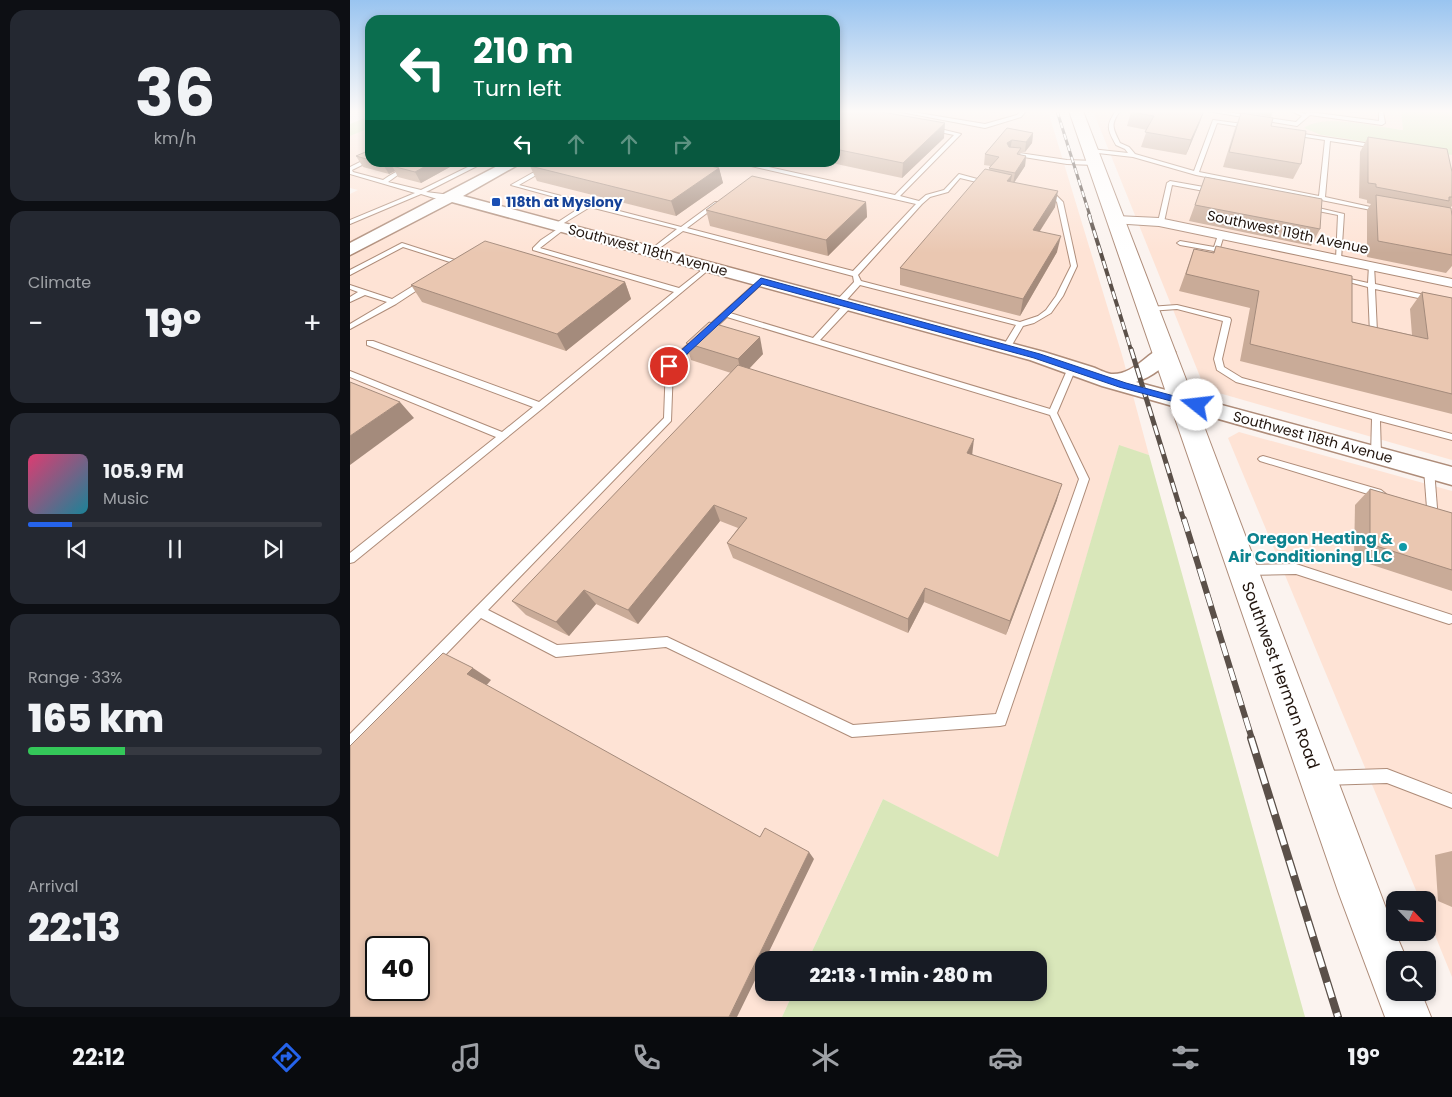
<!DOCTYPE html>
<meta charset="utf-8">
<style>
body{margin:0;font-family:Poppins,sans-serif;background:#242831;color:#f1f3f6;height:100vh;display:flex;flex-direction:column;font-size:19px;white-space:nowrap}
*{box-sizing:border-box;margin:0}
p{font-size:16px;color:#9ea1a6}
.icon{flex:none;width:28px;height:28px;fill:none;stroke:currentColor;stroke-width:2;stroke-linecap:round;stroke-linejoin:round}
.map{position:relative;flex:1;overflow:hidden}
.details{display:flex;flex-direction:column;gap:10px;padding:10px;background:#0d0f14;width:350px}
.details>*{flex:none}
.hud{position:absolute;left:15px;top:15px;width:475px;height:152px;border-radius:15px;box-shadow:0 2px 8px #0003;background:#0b6e4f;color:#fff;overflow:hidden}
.needle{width:32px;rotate:115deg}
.buttons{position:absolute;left:1036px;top:891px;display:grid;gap:10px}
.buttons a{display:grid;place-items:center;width:50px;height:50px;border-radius:10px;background:#171b24;box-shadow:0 2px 8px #0003;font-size:25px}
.speed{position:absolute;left:15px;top:936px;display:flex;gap:10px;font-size:25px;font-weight:700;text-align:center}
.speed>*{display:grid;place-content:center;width:65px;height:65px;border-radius:50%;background:#171b24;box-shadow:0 2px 8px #0003;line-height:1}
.speed .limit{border:2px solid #111;border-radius:8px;background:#fff;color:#111}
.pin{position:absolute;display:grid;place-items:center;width:42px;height:42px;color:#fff;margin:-21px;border:2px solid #fff;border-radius:50%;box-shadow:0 1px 5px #0007}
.me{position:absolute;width:55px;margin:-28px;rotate:286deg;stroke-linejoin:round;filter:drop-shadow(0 0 4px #0008)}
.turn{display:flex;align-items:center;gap:18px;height:105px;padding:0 25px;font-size:22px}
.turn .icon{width:65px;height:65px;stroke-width:2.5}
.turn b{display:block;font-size:35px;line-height:42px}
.lanes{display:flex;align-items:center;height:48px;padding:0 25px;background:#0003;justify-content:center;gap:25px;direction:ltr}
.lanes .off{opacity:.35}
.big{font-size:38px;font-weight:800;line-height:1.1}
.details .tile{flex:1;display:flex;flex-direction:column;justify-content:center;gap:8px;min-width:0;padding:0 18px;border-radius:15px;background:#242831}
.details .dial{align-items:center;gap:0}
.dial b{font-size:65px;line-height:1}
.song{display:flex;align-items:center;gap:15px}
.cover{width:60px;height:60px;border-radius:8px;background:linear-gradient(135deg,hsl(340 70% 55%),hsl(190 70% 35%))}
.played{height:5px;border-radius:2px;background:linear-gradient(90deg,#2563eb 15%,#363941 15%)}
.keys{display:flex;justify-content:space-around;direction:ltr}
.heat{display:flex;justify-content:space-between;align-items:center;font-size:28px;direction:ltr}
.charge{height:8px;border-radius:4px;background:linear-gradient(90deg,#34c759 33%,#363941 0)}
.trip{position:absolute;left:405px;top:951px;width:292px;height:50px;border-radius:15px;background:#171b24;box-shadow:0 2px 8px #0003;font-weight:800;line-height:50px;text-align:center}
.tab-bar{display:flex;height:80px;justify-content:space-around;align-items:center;background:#090b0e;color:#9ea1a6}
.tab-bar .icon{width:35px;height:35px}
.tab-bar .on{color:#2563eb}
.tab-bar b{font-size:22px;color:#f1f3f6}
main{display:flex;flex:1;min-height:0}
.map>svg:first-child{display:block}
.built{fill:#fee3d5;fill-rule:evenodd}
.green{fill:#d9e7ba}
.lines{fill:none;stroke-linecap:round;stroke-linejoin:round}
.service-casing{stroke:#ae8c79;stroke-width:2}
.minor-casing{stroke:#ae8c79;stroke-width:2}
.tertiary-casing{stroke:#ae8c79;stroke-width:3}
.secondary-casing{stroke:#ae8c79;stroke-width:2}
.service{fill:#fff;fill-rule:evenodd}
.minor{fill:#fff;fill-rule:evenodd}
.tertiary{fill:#fff;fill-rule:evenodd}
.secondary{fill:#fff;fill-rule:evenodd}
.rail-far4-casing{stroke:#5b5049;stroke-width:3}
.rail-far3-casing{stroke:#5b5049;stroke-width:4}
.rail-far2-casing{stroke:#5b5049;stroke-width:5}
.rail-far1-casing{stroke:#5b5049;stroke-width:6}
.rail-casing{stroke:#5b5049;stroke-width:8}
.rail-far4{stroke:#fff;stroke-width:2;stroke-dasharray:6;stroke-linecap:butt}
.rail-far3{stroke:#fff;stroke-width:2.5;stroke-dasharray:8;stroke-linecap:butt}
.rail-far2{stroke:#fff;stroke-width:3;stroke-dasharray:10;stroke-linecap:butt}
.rail-far1{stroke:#fff;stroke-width:4.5;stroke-dasharray:13;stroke-linecap:butt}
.rail{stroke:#fff;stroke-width:5.5;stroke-dasharray:16;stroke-linecap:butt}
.wall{fill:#c9ab98}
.shaded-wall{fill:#a48b7c}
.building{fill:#eac7b1;stroke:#a48b7c;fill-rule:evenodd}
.route{fill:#2563eb;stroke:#184099}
.transit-dot{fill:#1a4fb4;stroke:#fff;stroke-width:2}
.culture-dot{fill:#0f9aa8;stroke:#fff;stroke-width:2}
.labels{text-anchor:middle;stroke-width:4;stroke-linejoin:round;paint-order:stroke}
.far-transit-label{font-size:14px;font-weight:bold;fill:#164399;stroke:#fff;text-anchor:start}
.far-street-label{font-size:14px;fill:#21150e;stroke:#fff}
.culture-label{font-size:16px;font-weight:bold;fill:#0d838f;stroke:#fff;text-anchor:end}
.street-label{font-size:16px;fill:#21150e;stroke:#fff}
</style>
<main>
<section class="details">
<div class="tile dial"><b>36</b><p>km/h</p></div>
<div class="tile"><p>Climate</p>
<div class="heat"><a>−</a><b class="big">19°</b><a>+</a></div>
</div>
<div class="tile">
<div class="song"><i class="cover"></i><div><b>105.9 FM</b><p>Music</p></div></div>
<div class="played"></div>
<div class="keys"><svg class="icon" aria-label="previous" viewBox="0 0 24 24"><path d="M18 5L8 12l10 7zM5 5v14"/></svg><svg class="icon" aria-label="pause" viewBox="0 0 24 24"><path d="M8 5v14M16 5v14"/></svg><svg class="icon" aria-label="next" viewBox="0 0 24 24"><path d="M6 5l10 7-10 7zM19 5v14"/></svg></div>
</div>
<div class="tile"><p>Range · 33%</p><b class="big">165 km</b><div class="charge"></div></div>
<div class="tile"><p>Arrival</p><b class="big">22:13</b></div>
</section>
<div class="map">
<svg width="1102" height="1017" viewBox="0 0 1102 1017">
<rect width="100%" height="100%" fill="#fbf3ef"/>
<g class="built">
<path d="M485 111H698L772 355 799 455 769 446 648 858 533 799 458 960H414V992L443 993 432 1017H0V194L8 190 0 188V136L20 128V162H485ZM26 948H69V990H26Z"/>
<polygon points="743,111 1051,111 1053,130 1006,124 971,135 1102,155 1102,460 855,389"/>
<polygon points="889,432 1102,491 1102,977 1078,918 1078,900 1070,900 878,438"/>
</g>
<g class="green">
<path d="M1051 111H1102V155L971 135 954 128C973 113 1028 127 1053 130Z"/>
<polygon points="20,116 20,128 0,136 0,124"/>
<polygon points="769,445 799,455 955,1017 432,1017 443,993 689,992 689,960 458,960 533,799 648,857"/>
</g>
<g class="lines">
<g class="service-casing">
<g id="service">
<polygon points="546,111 556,111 635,124 667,115 671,111 676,111 671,117 635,128"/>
<path d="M766 111H770C760 125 763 128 770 143L779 147 785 154 844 171 863 120 900 125 898 128 867 123 849 172 969 196 975 140 942 135 940 132 1028 145 1029 146 1026 148 980 141 975 197 1034 210 1031 212 846 175 783 157 739 152V150L741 149 778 153 775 149 766 145C758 130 755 126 766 111Z"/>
<polygon points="857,111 868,111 946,122 952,116 941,111 947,111 955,114 959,112 1029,121 1029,111 1033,111 1035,123 1032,125 960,115 947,126"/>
<polygon points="582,127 611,134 550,196 569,201 576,195 594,190 609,174 642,183 639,185 610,178 598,192 580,197 572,204 508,275 511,281 670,322 688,316 696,310 706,296 721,266 707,202 702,197 692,194 695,192 706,195 713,202 727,266 713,296 701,313 684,323 673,326 659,350 653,350 652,348 666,325 510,285 493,304 487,304 487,300 504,282 503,276 333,231 304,252 300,252 300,250 327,229 240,207 209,226 205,226 205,224 234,205 161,185 202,162 209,162 169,185 331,227 365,202 369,202 369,204 337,228 503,271 566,204 384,162 396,162 545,195 604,135 580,130"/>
<polygon points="663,152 717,160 745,161 748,163 745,165 717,164 661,155 661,153"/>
<path d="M20 157V161L2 170 3 172 33 180C48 170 62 162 80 162L52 172 38 182 71 190 128 162H135L76 192 101 195 104 197 103 198H84L71 194 0 224V220L65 193 0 174V167Z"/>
<polygon points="820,181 865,189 868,191 865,193 822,185 814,222 811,224 808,222 817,183"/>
<polygon points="960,206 994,214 991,260 986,259 988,215 958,209 958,207"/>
<polygon points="212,226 217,227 190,248 329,288 357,266 362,267 193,408 4,562 0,563 0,553 146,437 0,377 0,371 152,432 183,407 17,345 17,341 23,341 189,402 324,292 183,250 183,248 191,240"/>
<polygon points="871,233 874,235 870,248 878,253 878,255 874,255 864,251 830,245 827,243 830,241 864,247 868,235"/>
<polygon points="52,243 111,262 112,263 106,267 102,267 101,266 103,263 53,247 0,275 0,270"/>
<polygon points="1019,265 1024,266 1025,284 1102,301 1102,305 1025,289 1027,332 1026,334 1020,334 1018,287 987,279 991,277 1018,283"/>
<path d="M409 280 415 281 380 313 463 338 495 303H501V307L470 340 700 409 718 368 722 365 726 368 707 413 739 479 655 725 650 726 502 737 316 647 206 657 131 618 5 748 0 750V734L314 418 316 364ZM377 317 700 415 729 479 646 714 503 725 317 637 207 645 138 610 321 421 323 367Z"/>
<polygon points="71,281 78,283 46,304 0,329 0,324 37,302 15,295 0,302 0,297 8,292 0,289 0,285 42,299"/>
<polygon points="827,305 880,318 881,320 872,359 874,367 892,378 1102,434 1102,440 1030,421 1031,455 1029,457 1023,457 1021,455 1022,419 886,382 867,370 864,359 873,321 827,309 799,311 795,309 799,307"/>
<polygon points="913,456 1031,490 1036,494 1031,498 910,461 908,459 910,457"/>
<polygon points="1079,465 1084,469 1087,508 1086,511 1078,511 1077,508 1074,469"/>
<polygon points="946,564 1102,615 1102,623 1099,624 946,574 895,575 891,573 890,570 891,567 895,565"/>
<polygon points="1037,769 1102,794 1102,808 1037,783 974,785 969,783 967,778 969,773 974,771"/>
</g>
</g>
<g class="minor-casing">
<polygon id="minor" points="766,216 809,218 1102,279 1102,287 809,226 762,223 760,220"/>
</g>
<g class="tertiary-casing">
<path id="tertiary" d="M155 162H173L113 196 694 352C710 357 726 362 742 367 748 369 755 373 761 374 788 376 802 342 822 348L825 352C816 366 802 377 786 382L1102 467V485L752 386 680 360 102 202 0 255V243Z"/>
</g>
<g class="secondary-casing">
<polygon id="secondary" points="719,111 733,111 852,421 1045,932 1057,960 1045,960 1045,992 1071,992 1081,1017 1035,1017 989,894"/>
</g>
<use href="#service" class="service"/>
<use href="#minor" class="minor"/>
<use href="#tertiary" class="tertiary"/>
<use href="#secondary" class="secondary"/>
<g class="rail-far4-casing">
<polyline id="rail-far4" points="707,111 740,216"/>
</g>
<g class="rail-far3-casing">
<polyline id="rail-far3" points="739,215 781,350"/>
</g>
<g class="rail-far2-casing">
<polyline id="rail-far2" points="781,349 834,521"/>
</g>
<g class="rail-far1-casing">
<polyline id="rail-far1" points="834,519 902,739"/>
</g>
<g class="rail-casing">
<polyline id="rail" points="901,738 988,1017"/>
</g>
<use href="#rail-far4" class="rail-far4"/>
<use href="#rail-far3" class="rail-far3"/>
<use href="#rail-far2" class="rail-far2"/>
<use href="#rail-far1" class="rail-far1"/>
<use href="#rail" class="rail"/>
</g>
<g class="wall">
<polygon points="485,111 594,138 552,178 477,162 485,162"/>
<polygon points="636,111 647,111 646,113"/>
<polygon points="886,111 923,111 921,117"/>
<polygon points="989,111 1008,111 1007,113"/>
<polygon points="781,112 850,122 836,155 791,147 797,130 777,126"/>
<polygon points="891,113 921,126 951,164 943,179 873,167 885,128"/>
<polygon points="657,128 683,133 682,143 675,152 671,152 670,155 676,156 675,166 664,183 705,207 690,231 707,252 670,316 550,285 550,268 639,170 639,168 641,166 634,165 635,154"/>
<polygon points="1018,137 1102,172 1102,206 1100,208 1102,216 1102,266 1096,273 1017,257 1017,210 1021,204 1017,203 1017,200 1009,198 1010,152"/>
<polygon points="20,150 20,162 109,162 71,183 48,177 45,171 39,174 13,167 6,156"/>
<polygon points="180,166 369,168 373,183 326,216 187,181"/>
<polygon points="855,177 970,229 961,246 839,221"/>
<polygon points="516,202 517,217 478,256 360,226 356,210"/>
<polygon points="866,246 1002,322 1062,335 1060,309 1072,292 1102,298 1102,414 890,361 900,308 829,291 838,266 844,249 863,253"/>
<polygon points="275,282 281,299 216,351 72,302 61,285"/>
<polygon points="336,343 413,354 399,369 622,454 707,500 656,635 574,602 558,633 383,558 377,543 388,528 370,521 288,624 246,604 219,636 176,615 162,601 381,373 341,360"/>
<polygon points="1020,489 1102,513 1102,591 1004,559 1005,505"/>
<polygon points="1102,851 1102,907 1088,901 1085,855"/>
</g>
<g class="shaded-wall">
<polygon points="854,111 850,122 836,155 841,140"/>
<polygon points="595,123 594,138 552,178 553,163"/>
<polygon points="683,133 682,143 675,152 676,142"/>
<polygon points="662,140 660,150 657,143"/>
<polygon points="676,156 675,166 663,184 665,173"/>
<polygon points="34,162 66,162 42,166 45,171 39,174 32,163"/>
<polygon points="83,162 109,162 71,183 65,172"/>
<polygon points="369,168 373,183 326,216 321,201"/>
<polygon points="662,175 659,190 657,181"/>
<polygon points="708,191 705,207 680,246 683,230"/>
<polygon points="516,202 517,217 478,256 476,240"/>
<polygon points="711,236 707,252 670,316 673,299"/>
<polygon points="275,282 281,299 216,351 207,334"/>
<polygon points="410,337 413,354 392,376 388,359"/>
<polygon points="50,402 64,418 0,465 0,436"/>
<polygon points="624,439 622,456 617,453"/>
<polygon points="712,484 707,500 656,635 660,621"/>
<polygon points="364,505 370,521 288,624 278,610"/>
<polygon points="575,588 574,602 558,633 558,619"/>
<polygon points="234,590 246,604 219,636 206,622"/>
<polygon points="123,668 141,680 135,687 117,674"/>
<polygon points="459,852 464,859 415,960 414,960 414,962 387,1017 379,1017"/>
</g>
<g class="building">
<polygon points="485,111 526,111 595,123 553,163 485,149"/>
<polygon points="782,111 854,111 841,140 795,132 804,116 781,112"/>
<polygon points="891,113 923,118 921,126 956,131 951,164 879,152"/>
<polygon points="657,128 683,133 676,142 662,140 657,143 659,147 671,148 667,154 676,156 665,173 639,168 649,157 635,154"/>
<polygon points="1018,137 1097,149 1102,172 1102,197 1099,197 1099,201 1026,187 1026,184 1018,183"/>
<polygon points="20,150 20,160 6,156"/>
<polygon points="51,162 83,162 65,172 42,166"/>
<polygon points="187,162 345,162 369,168 321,201 180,166"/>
<polygon points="635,169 662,175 657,181 708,191 683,230 711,236 673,299 550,268"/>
<polygon points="402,176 516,202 476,240 356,210"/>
<polygon points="855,177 972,199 970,229 845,205"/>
<polygon points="1026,195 1101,208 1102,216 1102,255 1028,241"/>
<polygon points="135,241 275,282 207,334 61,285"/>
<polygon points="866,246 1002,276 1002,322 1078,339 1072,292 1102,298 1102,394 900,344 909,291 836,274 844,249 864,253"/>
<polygon points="359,322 410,337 388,359 336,343"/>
<polygon points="388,365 624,439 617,453 712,484 660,621 575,588 558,619 377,543 397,518 364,505 278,610 234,590 206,622 162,601"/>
<polygon points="0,382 50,402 0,436"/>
<polygon points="1020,489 1102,513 1102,570 1020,544"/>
<path d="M93 653 123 668 117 674 410 837 415 828 459 852 379 1017H0V746ZM26 948H69V990H26Z"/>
</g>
<linearGradient id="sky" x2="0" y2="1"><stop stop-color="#99c4f0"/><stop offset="0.44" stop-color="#fdfaf8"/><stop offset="1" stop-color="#fdfaf8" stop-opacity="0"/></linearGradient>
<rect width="1102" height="253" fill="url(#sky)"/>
<polygon class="route" points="411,278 690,354 776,383 850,403 852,405 847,408 769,387 684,358 412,284 322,368 316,368 316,364"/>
<rect class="transit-dot" x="141" y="197" width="10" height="10" rx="2.5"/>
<circle class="culture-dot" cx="1053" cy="547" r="5"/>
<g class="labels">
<g class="far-transit-label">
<text x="156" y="207">118th at Myslony</text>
</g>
<g class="far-street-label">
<text transform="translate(938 232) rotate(12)" y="5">Southwest 119th Avenue</text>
<text transform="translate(298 250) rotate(15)" y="5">Southwest 118th Avenue</text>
<text transform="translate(963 437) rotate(15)" y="5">Southwest 118th Avenue</text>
</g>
<g class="culture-label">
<text x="1043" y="544">Oregon Heating &amp;<tspan x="1043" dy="18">Air Conditioning LLC</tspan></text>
</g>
<g class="street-label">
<text transform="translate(931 675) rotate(70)" y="6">Southwest Herman Road</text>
</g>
</g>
</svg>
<div class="buttons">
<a><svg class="needle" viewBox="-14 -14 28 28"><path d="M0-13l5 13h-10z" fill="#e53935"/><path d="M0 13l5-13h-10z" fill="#9ea1a6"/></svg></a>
<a><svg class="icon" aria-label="search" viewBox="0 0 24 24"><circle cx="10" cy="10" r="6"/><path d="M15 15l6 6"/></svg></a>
</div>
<div class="speed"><div class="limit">40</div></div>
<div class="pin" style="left:319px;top:366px;background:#d93025"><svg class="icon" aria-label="arrive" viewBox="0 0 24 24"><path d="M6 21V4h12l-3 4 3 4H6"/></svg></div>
<svg class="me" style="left:847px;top:405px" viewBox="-20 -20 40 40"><circle r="19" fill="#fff"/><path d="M0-13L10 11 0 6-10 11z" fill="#2563eb"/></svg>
<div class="trip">22:13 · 1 min · 280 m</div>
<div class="hud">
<div class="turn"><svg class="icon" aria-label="left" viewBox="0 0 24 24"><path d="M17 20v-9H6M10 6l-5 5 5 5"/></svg><div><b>210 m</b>Turn left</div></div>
<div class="lanes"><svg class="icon" aria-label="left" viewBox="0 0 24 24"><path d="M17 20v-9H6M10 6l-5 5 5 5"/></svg><svg class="icon off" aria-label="ahead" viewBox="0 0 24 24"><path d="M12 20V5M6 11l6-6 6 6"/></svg><svg class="icon off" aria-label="ahead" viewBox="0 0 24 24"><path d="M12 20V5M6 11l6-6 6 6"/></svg><svg class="icon off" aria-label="right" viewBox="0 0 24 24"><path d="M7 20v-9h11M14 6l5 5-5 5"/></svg></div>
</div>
</div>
</main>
<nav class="tab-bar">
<b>22:12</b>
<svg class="icon on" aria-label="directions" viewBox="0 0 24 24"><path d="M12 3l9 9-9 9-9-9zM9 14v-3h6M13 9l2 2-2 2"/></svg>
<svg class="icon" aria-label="music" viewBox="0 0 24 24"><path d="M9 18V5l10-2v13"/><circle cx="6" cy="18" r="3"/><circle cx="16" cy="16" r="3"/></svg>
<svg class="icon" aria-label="phone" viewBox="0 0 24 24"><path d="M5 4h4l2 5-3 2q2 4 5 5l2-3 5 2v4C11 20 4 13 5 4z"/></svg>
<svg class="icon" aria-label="climate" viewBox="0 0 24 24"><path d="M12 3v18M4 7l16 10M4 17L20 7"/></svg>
<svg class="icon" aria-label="car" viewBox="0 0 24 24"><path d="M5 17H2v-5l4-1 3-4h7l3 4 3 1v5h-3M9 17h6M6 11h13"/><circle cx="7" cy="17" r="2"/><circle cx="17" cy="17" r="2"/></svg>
<svg class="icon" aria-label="filters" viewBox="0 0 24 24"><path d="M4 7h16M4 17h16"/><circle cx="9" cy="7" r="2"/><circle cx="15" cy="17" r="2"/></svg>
<b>19°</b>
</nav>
